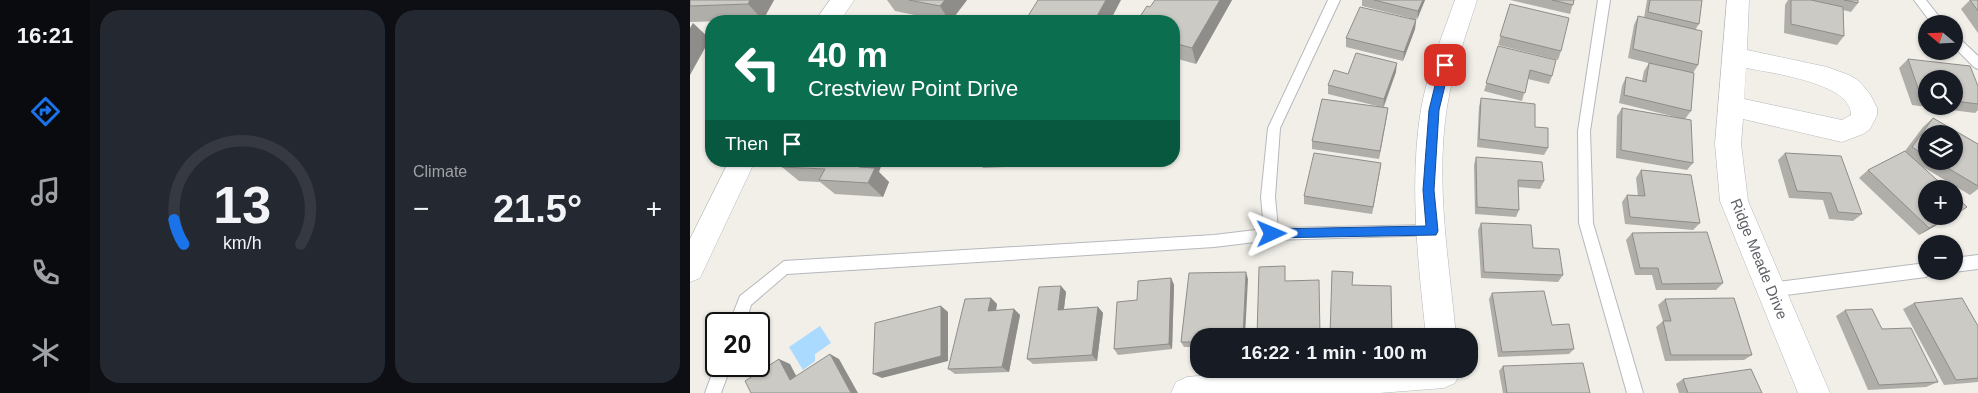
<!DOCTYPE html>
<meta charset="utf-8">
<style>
body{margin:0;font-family:Helvetica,sans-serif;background:#242831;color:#f1f3f6;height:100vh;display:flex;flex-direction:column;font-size:19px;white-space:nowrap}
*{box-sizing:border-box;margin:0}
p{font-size:16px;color:#9ea1a6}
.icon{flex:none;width:28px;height:28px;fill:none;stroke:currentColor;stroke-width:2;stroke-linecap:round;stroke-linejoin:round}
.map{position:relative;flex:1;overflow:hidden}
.side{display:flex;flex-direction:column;gap:10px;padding:10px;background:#0d0f14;width:600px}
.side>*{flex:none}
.guide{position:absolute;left:15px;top:15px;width:475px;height:152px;border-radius:20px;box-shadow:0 1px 4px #0004;background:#0b6e4f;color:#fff;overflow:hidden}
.needle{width:32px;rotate:289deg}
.fabs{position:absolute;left:1228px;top:15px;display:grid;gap:10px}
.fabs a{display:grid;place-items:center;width:45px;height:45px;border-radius:50%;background:#171b24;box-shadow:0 1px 4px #0004;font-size:25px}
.speed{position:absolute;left:15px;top:312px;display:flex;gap:10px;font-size:25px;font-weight:700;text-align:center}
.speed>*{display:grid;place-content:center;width:65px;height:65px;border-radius:50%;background:#171b24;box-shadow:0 1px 4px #0004;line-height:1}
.speed .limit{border:2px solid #111;border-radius:8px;background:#fff;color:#111}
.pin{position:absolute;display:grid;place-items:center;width:42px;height:42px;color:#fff;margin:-21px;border-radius:10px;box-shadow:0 2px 8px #0006}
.me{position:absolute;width:55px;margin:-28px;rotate:89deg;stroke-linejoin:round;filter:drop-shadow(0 0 4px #0008)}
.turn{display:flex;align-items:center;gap:18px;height:105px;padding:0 20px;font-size:22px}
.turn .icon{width:65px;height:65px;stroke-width:2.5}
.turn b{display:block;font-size:35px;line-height:42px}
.then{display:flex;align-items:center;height:48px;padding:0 20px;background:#0003;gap:10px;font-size:19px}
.big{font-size:38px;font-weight:700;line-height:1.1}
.side .tile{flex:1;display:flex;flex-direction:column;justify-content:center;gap:8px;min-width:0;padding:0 18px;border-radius:20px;background:#242831}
.side .dial{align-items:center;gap:0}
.dial svg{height:130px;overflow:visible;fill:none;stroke:#363941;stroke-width:7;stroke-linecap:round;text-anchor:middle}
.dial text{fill:#f1f3f6;stroke:none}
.heat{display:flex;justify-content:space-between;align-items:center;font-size:28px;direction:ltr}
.side .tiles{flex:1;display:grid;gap:10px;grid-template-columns:repeat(2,1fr)}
.trip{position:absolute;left:500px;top:328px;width:288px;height:50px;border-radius:20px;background:#171b24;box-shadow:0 1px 4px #0004;font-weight:700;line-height:50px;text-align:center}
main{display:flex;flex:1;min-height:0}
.menu{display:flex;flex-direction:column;width:90px;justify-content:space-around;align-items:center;background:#090b0e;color:#9ea1a6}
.menu .icon{width:35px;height:35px}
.menu .on{color:#1a73e8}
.menu b{font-size:22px;color:#f1f3f6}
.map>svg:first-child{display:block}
.water{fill:#aadaff}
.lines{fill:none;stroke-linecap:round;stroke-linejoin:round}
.service-casing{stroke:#b5b8bc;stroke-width:2}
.minor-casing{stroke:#b5b8bc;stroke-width:1}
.secondary-casing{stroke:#b6babf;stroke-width:1}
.service{fill:#fff;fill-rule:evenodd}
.minor{fill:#fff;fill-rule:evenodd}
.secondary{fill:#fff;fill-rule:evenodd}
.wall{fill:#afaea9;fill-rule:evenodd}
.shaded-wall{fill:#8f8d8a}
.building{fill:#cccac5;stroke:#8f8d8a}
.route{fill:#1a73e8;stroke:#114b97}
.labels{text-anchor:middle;stroke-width:4.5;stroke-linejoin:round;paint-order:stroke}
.street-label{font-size:15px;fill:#5f6368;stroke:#fff}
</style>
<main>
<nav class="menu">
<b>16:21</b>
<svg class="icon on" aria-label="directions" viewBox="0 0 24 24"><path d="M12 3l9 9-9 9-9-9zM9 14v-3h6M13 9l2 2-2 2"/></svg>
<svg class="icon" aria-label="music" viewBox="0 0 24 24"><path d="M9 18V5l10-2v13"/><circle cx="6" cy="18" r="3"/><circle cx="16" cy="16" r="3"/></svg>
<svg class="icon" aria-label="phone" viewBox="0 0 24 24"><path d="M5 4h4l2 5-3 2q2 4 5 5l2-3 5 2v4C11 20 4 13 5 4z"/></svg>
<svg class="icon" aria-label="climate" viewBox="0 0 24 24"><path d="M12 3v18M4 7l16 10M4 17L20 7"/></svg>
</nav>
<section class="side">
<div class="tiles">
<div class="tile dial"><svg viewBox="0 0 100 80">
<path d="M14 69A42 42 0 1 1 86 69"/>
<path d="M14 69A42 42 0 0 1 8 54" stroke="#1a73e8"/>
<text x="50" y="56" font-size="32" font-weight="700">13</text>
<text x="50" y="72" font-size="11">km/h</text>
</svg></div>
<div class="tile"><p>Climate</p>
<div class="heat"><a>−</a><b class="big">21.5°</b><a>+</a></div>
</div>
</div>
</section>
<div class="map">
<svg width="1288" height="393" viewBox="0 0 1288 393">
<rect width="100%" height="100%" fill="#f1efe8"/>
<polygon class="water" points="130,326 141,343 125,354 125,361 113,370 99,347"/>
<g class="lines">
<g class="service-casing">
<g id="service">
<polygon points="638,0 650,0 590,128 585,197 588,228 742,225 747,227 749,231 747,235 582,240 524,247 97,274 61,305 55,324 39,324 50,296 94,261 524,235 574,229 571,197 578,128"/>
<polygon points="908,0 920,0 900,131 903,223 953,393 937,393 889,223 888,131"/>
<polygon points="1224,0 1236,0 1255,24 1242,24"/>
<polygon points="1264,36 1268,37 1288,56 1288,69 1284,67 1264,47"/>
<polygon points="1288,255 1288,269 1264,272 1263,271 1264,258"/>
<polygon points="1236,263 1236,271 1243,271 1236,277 1081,297 1076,295 1074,290 1076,285 1081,283"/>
<polygon points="26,363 26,366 41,366 31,393 15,393"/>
</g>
</g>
<g class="minor-casing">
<g id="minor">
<path d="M765 0H787C776 35 763 70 757 107 745 183 759 261 766 336H736C728 262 719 183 731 109 738 71 752 36 765 0Z"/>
<path d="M1037 0H1059L1057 50 1137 67 1159 75 1168 80 1180 94 1187 108V115L1180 129 1173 134 1152 142 1053 119 1051 144 1058 201 1140 393H1108L1030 201 1025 144ZM1056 68C1081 73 1162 83 1161 115L1152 120 1054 99Z"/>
<polygon points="600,369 768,369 770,372 765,383 754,388 689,393 481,393 486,382 497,377"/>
</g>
</g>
<g class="secondary-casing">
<g id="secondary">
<polygon points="140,0 164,0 150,21 125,21"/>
<polygon points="39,161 65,161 10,278 0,282 0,239"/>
</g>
</g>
<use href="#service" class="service"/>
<use href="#minor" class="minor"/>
<use href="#secondary" class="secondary"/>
</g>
<g class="wall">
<polygon points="0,0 84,0 73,20 0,22"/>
<polygon points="197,0 277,0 261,21 254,21 205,11"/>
<polygon points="542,0 506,64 484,58 484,21 460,7"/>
<polygon points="672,0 735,0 726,20 725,29 713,61 656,47 656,38 720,18 672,6"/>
<polygon points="820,0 884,0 880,14"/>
<polygon points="957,0 1012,0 1009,24 1005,30 1008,65 1003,73 1001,111 995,119 1003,163 997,170 926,158 927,116 932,108 990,118 929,103 932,86 936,77 952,81 954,71 959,63 975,67 938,58 944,25 948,16 954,18"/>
<polygon points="1098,0 1168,0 1168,3 1161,12 1153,10 1154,36 1147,45 1094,33 1095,5"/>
<polygon points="1280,0 1288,0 1288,33 1271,9"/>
<polygon points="820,4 871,51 868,60 808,45"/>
<polygon points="808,46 862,76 859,84 838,79 832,101 794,91"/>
<path d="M1218 59 1288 86V110L1285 113 1222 105 1209 68ZM1236 79H1264V106H1236Z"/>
<polygon points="706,72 694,107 698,108 689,159 622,149 622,141 691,107 638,94 638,85 658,74"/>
<polygon points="791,98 845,127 858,148 854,155 787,147 789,107"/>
<path d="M1243 118 1288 144V189L1280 195 1233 167 1236 216H1263L1229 235 1169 178 1178 170 1215 151 1233 127ZM1236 134 1264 161H1236Z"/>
<polygon points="1095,153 1172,214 1163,221 1139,219 1133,200 1099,198 1088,160"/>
<polygon points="786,157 854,181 850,189 828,187 829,210 826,217 785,214 784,165"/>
<polygon points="288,161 450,161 293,168"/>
<polygon points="691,163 682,214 614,204 614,196"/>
<polygon points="92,167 189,172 199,182 193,197 145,194 130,182 109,181"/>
<polygon points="951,170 1010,223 1003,230 935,224 932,202 937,195 948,196 946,178"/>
<polygon points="791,223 843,248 873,275 868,282 791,278 788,230"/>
<polygon points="942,233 1033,283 1026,290 966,290 962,275 945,275 936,240"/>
<polygon points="481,278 484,285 482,349 428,355 424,349 447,300"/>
<polygon points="558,279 509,336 509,347 494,347 491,342"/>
<polygon points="371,286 376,292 374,309 408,307 413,313 407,361 343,364 337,359"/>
<polygon points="802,293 884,349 879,354 808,357 799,299"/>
<polygon points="301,298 307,304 306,310 324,309 330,315 319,372 265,374 258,369"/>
<polygon points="975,299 1062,355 1054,360 975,361 966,327 973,321 968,305"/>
<polygon points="1224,303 1288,326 1288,382 1254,385 1213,309"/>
<polygon points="1155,310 1192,329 1248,382 1236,387 1178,390 1146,316"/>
<polygon points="813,366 900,393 813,393 809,371"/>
<polygon points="993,379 1072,393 989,393 986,384"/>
</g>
<g class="shaded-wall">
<polygon points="60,0 84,0 73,20 58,4"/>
<polygon points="255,0 277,0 261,21 259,21 250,6"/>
<polygon points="416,0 431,0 420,21 409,21 407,16"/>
<polygon points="530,0 542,0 506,64 502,48"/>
<polygon points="733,0 735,0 727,20 728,11"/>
<polygon points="726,20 725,29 713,61 714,52"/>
<polygon points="3,23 20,39 0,75 0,28"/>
<polygon points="707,63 706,72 693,107 694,99"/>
<polygon points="698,108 697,116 689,159 690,151"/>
<polygon points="172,161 193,161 189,172 199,182 193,197 178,183 169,167"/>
<polygon points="691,163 690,171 682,214 683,207"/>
<polygon points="1261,216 1263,216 1229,235 1239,228"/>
<polygon points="556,272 558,279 555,336 553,336"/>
<polygon points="481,278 484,285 482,349 479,344"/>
<polygon points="371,286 376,292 373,316 368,310"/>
<polygon points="301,298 307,304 305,316 298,311"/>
<polygon points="251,306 258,312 258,361 192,378 183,374"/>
<polygon points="408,307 413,313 407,361 402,355"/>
<polygon points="324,309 330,315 319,372 312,367"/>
<polygon points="140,354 149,359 168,393 161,393"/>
<polygon points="89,359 100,364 111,385 100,380"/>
</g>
<g class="building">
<polygon points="0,0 60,0 58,4 0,6"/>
<polygon points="219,0 255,0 250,6"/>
<polygon points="348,0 416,0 407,16 413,17 411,21 335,21"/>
<polygon points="465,0 530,0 502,48 484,43 484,21 447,21 457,6 460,7"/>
<polygon points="684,0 733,0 728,11"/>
<polygon points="862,0 884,0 883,5"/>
<polygon points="960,0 1012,0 1009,24 958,12"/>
<polygon points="1101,0 1121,0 1153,7 1154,36 1101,24"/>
<polygon points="1154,0 1168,0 1168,3"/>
<polygon points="1280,0 1288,0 1288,11"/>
<polygon points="820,4 879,18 871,51 810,36"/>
<polygon points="670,7 726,20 714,52 656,38"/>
<polygon points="948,16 1012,31 1008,65 943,49"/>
<polygon points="808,46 866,60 862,76 840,70 835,93 796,83"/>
<polygon points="666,53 707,63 694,99 638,85 644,70 658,74"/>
<polygon points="1218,59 1280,66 1288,86 1288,104 1264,101 1264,79 1236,79 1236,98 1231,97"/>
<polygon points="959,63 1004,73 1001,111 934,95 936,77 956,82"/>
<polygon points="791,98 845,104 845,127 858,128 858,148 789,139"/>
<polygon points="632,99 698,108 690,151 622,141"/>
<polygon points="932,108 1001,120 1003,163 931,150"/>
<polygon points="1243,118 1288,144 1288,186 1246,161 1264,161 1264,134 1236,134 1236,156 1222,147"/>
<polygon points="1215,151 1257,189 1236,189 1236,216 1261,216 1239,228 1178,170"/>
<polygon points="624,153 691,163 683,207 614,196"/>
<polygon points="1095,153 1151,156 1172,214 1148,212 1141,193 1107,191"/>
<polygon points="786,157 852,162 854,181 828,180 829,210 787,207"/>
<polygon points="95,161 172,161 169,167 185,168 178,183 129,180 135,169 92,167"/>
<polygon points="951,170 1001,175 1010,223 940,217 937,195 955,196"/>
<polygon points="1264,195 1277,207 1264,215"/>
<polygon points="791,223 841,225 843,248 869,249 873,275 794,272"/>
<polygon points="1017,232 1033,283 972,284 968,268 950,268 942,233"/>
<polygon points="595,266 595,281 629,280 630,336 567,336 569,267"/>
<polygon points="642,271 663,272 662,285 701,286 702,336 640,336"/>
<polygon points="556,272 553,336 509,336 509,342 491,342 499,273"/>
<polygon points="481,278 479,344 424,349 427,302 447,300 448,281"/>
<polygon points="371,286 368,310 408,307 402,355 337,359 349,287"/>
<polygon points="854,291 862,325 879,324 884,349 812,352 802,293"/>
<polygon points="301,298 298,311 324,309 312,367 258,369 275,299"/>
<polygon points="1044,298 1062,355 981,355 973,321 981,321 975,299"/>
<polygon points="1272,298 1288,326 1288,378 1266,380 1224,303"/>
<polygon points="251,306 251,356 183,374 185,323"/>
<polygon points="1182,309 1192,329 1221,328 1248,382 1189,385 1155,310"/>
<polygon points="140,354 161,393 61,393 55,381 89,359 100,380"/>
<polygon points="893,363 900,393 817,393 813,366"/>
<polygon points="1061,369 1072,393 998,393 993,379"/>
</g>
<polygon class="route" points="755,61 760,65 749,110 744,190 748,231 746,235 578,238 578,231 582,229 736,226 733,190 739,110 750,65"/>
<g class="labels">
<g class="street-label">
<text transform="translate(1069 259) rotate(68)" y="5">Ridge Meade Drive</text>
</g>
</g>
</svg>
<div class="fabs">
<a><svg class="needle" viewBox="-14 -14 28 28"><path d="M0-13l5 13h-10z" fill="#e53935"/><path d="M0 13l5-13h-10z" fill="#9ea1a6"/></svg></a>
<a><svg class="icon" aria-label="search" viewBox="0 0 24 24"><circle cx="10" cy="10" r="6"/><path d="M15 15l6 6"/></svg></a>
<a><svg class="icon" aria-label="layers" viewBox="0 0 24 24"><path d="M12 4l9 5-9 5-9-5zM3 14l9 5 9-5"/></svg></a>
<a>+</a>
<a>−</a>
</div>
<div class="speed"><div class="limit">20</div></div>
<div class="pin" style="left:755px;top:65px;background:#d93025"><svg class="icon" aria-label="arrive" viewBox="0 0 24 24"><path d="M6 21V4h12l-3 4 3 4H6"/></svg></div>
<svg class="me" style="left:582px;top:234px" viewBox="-20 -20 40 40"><path d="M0-17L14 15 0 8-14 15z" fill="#1a73e8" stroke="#fff" stroke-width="4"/></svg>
<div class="trip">16:22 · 1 min · 100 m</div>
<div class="guide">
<div class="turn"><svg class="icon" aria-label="left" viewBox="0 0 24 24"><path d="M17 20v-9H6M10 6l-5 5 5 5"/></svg><div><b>40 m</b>Crestview Point Drive</div></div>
<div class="then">Then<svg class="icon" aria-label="arrive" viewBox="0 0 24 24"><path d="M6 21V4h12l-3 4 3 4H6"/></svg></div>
</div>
</div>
</main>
